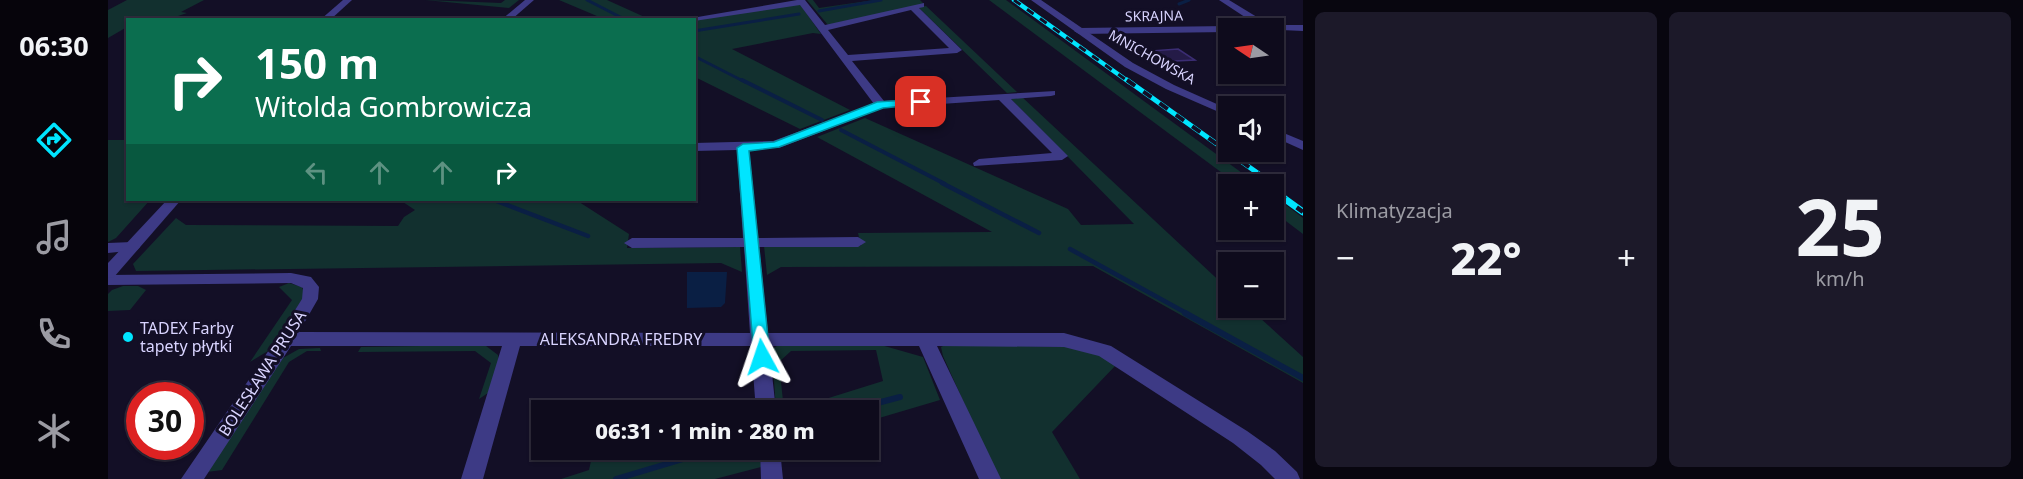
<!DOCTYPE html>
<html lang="pl">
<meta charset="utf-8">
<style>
body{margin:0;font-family:"Noto Sans",sans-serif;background:#1c1929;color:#f1f3f6;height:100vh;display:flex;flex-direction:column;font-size:22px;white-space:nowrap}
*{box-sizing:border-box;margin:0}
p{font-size:20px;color:#9b9ba3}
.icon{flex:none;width:33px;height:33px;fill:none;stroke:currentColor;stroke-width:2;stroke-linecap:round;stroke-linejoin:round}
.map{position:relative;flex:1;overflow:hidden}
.sheet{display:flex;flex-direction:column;gap:12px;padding:12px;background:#08060f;width:720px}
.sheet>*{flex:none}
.banner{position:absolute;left:18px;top:18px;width:570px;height:183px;border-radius:0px;box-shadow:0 2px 4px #0004,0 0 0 2px #2e2b3b;background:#0b6e4f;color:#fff;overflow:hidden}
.needle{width:39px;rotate:283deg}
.fabs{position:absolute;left:1110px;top:18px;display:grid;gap:12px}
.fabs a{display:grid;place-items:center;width:66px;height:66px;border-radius:0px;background:#0e0b1c;box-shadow:0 2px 4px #0004,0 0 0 2px #2e2b3b;font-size:30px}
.speed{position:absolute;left:18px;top:382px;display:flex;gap:12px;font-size:30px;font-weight:700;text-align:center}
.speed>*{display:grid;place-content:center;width:78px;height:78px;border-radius:50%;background:#0e0b1c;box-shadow:0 2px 4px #0004,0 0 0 2px #2e2b3b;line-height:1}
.speed .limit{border:9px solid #d22;background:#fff;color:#111}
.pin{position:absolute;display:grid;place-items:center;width:51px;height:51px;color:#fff;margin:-26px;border-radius:12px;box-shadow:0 3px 9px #0006}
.me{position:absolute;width:66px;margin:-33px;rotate:355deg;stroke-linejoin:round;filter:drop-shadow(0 0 4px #0008)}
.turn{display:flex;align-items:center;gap:21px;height:126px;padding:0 30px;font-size:27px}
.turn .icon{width:78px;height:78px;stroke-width:2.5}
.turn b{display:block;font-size:42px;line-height:51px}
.lanes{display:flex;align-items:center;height:57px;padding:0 30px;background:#0003;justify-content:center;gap:30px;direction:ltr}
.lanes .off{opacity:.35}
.big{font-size:45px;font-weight:800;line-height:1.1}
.sheet .tile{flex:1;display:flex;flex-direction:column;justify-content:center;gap:9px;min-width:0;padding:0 21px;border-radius:9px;background:#1c1929}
.sheet .dial{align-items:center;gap:0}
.dial b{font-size:78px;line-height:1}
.heat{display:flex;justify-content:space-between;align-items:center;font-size:33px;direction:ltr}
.sheet .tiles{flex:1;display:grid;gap:12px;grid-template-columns:repeat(2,1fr)}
.trip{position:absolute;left:423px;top:400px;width:348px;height:60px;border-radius:0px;background:#0e0b1c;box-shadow:0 2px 4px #0004,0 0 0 2px #2e2b3b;font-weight:800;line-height:60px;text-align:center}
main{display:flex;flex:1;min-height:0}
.menu{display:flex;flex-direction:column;width:108px;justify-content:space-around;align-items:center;background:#06040b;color:#9b9ba3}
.menu .icon{width:42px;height:42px}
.menu .selected{color:#00e5ff}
.menu b{font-size:27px;color:#f1f3f6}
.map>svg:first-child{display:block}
.green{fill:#12302f}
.water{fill:#0a1f44}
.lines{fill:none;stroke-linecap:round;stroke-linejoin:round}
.stream-far3{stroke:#0a1f44;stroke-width:3}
.stream-far2{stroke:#0a1f44;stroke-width:4}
.stream-far1{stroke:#0a1f44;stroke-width:4.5}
.stream{stroke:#0a1f44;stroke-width:6}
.building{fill:#241b47;stroke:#3b2d73;stroke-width:1.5}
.minor{fill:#3d3a85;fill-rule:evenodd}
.tertiary{fill:#3d3a85;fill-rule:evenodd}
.rail-far2-casing{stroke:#00e5ff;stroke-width:4.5}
.rail-far1-casing{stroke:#00e5ff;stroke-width:5}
.rail-casing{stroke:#00e5ff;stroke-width:7}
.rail-far2{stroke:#130f26;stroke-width:3;stroke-dasharray:8;stroke-linecap:butt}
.rail-far1{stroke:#130f26;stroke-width:4;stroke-dasharray:10;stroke-linecap:butt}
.rail{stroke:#130f26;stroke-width:4.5;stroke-dasharray:14;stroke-linecap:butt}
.route{fill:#00e5ff;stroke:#0095a6;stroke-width:1.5}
.poi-dot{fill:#00e5ff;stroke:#130f26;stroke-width:2}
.labels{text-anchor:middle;stroke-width:6;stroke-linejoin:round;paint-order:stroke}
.far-street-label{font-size:14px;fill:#d9d4ff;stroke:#130f26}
.poi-label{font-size:16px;fill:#d9d4ff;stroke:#130f26;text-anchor:start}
.street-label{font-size:16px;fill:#d9d4ff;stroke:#130f26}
</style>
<main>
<nav class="menu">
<b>06:30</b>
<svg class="icon selected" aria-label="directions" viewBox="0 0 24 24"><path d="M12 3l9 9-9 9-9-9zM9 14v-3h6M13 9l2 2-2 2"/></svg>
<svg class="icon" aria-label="music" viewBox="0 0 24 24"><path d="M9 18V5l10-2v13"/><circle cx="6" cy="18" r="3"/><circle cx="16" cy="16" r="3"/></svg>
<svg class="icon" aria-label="phone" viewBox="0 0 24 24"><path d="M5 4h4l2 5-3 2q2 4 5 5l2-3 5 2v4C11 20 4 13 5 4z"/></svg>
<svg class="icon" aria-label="climate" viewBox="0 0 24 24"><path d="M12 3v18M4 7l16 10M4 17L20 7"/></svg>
</nav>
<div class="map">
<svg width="1195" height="479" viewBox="0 0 1195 479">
<rect width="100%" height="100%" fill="#130f26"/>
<g class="green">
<polygon points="19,0 96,0 73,12 79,13 61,19 77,19 20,20 19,27 0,38 0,10"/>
<polygon points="317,0 393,3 397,0 411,0 401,8"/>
<polygon points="451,0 499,0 541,19 496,19"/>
<polygon points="699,0 705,0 711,8 766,0 812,0 816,4 720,25"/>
<polygon points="881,0 898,0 1149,184 1129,184"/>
<polygon points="692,4 713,34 705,33 624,49 742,110 692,129 587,77 586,20"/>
<polygon points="818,6 909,92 899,93 810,7"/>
<polygon points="914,97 1120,289 1120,308 1141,308 1195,357 1195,383 985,266 673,267 659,275 656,246 753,246 750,233 884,232 709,137 757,118 960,209 973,225 1026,224 902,98"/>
<polygon points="0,140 19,140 20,200 42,200 8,238 0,242"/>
<polygon points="1166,196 1195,218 1195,234 1166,212"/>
<polygon points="292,200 468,200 521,234 519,248 632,247 634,272 613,263 28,271 25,264 68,218 78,225 290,226 296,217 307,210"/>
<polygon points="181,283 194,287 196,293 194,300 160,351 142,362 184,300 171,287"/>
<polygon points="15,286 30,286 38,290 22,310 0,311 0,294 4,290"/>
<polygon points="766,343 815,357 832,400 761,421 760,411 679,411 775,381 768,350 683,351 671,362 676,411 668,411 664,349 669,346"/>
<polygon points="839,344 961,347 987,352 1008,365 944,432 972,479 890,479 835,356 833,347"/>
<polygon points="372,345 378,346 390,355 391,360 380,393 371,399 383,363 367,351 250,352 253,347"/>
<polygon points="212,348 213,351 199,351 181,362 114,470 99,472 175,358 191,349"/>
<polygon points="521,450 652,450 653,467 607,479 453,479 481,470 483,461"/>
</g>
<polygon class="water" points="579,272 619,272 617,303 613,307 579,308"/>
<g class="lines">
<g class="stream-far3">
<polyline points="479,0 518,20"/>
<polyline points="1071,4 1081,0"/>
<polyline points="711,11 773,0"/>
<polyline points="586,31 691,14"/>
<polyline points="586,56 637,82"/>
</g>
<g class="stream-far2">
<polyline points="634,80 714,120"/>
<polyline points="733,130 837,184"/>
</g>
<g class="stream-far1">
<polyline points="834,183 931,233"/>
<polyline points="386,200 480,236"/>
<polyline points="962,249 1080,314"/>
</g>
<g class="stream">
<polyline points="1077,313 1195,378"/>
<polyline points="739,411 792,397"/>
<polyline points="508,479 605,450"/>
</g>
</g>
<polygon class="building" points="1070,49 1087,60 1044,62 1029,52"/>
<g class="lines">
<g class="minor">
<polygon points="417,0 426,0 403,20 393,20"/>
<path d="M689 0H697L717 25 816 3V7L811 8 854 50 849 53 744 61 776 101 947 91V95L943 96 903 99 960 156 954 160 866 166 865 163 871 159 944 153 891 100 775 108 671 148 641 149 650 238 750 237 758 242 750 247H651L660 333H956L1003 346 1139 431 1167 451 1189 472 1192 479H1167L1153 465 1125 443 991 356 956 347 829 346 893 479H871L811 346H661L668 411H648L643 346H412L375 479H353L394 346H183L96 479H73L172 334 194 299 195 288 183 283 0 285V275L183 273 203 277 211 287 210 299 191 332 642 333 636 247 524 248 516 243 524 238H635L629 150 586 151V143L665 141 766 104 692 5 586 21 572 20ZM803 10 841 48 740 55 720 30Z"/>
<polygon points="1111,0 1121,0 1162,25 1195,25 1195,31 1125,28 1129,25 1149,25"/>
<polygon points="1120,26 1124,28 1120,28 1120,32 971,34 966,31 971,28"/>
<polygon points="24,242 29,244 32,247 29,250 0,253 0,243"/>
<polygon points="652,450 672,450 675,479 653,479"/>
</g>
<g class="tertiary">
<polygon points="235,0 244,0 222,20 212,20"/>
<polygon points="923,0 933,0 1025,63 1066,85 1120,109 1120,116 1058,89 1017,67"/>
<polygon points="1166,129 1195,141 1195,150 1166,137"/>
<polygon points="59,200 73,200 6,277 0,278 0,263"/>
</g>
<g class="rail-far2-casing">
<polyline id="rail-far2" points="906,0 1021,82"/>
</g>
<g class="rail-far1-casing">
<polyline id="rail-far1" points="1019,80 1165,184"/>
</g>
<g class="rail-casing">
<g id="rail">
<polyline points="1163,183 1165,184"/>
<polyline points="1166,191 1195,212"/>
</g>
</g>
<use href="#rail-far2" class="rail-far2"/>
<use href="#rail-far1" class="rail-far1"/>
<use href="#rail" class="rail"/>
</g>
<polygon class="route" points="813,99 817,100 817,104 775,108 671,147 641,151 662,357 660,361 654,363 648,361 646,357 629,148 635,144 666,142 769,102"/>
<circle class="poi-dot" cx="20" cy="337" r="6"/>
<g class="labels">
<g class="far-street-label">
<text transform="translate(1046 16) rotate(-1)" y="5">SKRAJNA</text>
<text transform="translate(1044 57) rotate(29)" y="5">MNICHOWSKA</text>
</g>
<g class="poi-label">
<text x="32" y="334">TADEX Farby<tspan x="32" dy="18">tapety płytki</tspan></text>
</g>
<g class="street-label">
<text x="513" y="345">ALEKSANDRA FREDRY</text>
<text transform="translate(154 373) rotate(-57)" y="6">BOLESŁAWA PRUSA</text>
</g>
</g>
</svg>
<div class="fabs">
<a><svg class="needle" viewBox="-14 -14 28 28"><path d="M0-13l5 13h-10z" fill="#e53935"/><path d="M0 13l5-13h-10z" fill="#9b9ba3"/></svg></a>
<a><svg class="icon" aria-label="sound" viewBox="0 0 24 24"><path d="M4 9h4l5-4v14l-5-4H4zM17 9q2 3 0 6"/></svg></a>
<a>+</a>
<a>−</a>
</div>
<div class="speed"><div class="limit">30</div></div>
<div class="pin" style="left:813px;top:102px;background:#d93025"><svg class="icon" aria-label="arrive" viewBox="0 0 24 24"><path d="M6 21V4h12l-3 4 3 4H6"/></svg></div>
<svg class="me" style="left:654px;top:357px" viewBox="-20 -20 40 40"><path d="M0-17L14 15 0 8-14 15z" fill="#00e5ff" stroke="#fff" stroke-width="4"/></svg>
<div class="trip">06:31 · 1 min · 280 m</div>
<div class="banner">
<div class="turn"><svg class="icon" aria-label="right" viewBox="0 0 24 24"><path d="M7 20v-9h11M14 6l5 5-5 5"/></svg><div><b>150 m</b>Witolda Gombrowicza</div></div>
<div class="lanes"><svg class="icon off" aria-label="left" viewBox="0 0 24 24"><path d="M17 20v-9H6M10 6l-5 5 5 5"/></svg><svg class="icon off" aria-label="ahead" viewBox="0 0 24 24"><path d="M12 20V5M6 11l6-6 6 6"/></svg><svg class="icon off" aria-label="ahead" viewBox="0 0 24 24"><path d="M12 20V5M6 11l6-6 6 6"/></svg><svg class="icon" aria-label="right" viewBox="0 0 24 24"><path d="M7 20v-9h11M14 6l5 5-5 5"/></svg></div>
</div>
</div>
<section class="sheet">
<div class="tiles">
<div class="tile"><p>Klimatyzacja</p>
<div class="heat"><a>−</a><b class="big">22°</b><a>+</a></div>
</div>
<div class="tile dial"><b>25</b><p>km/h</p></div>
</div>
</section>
</main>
